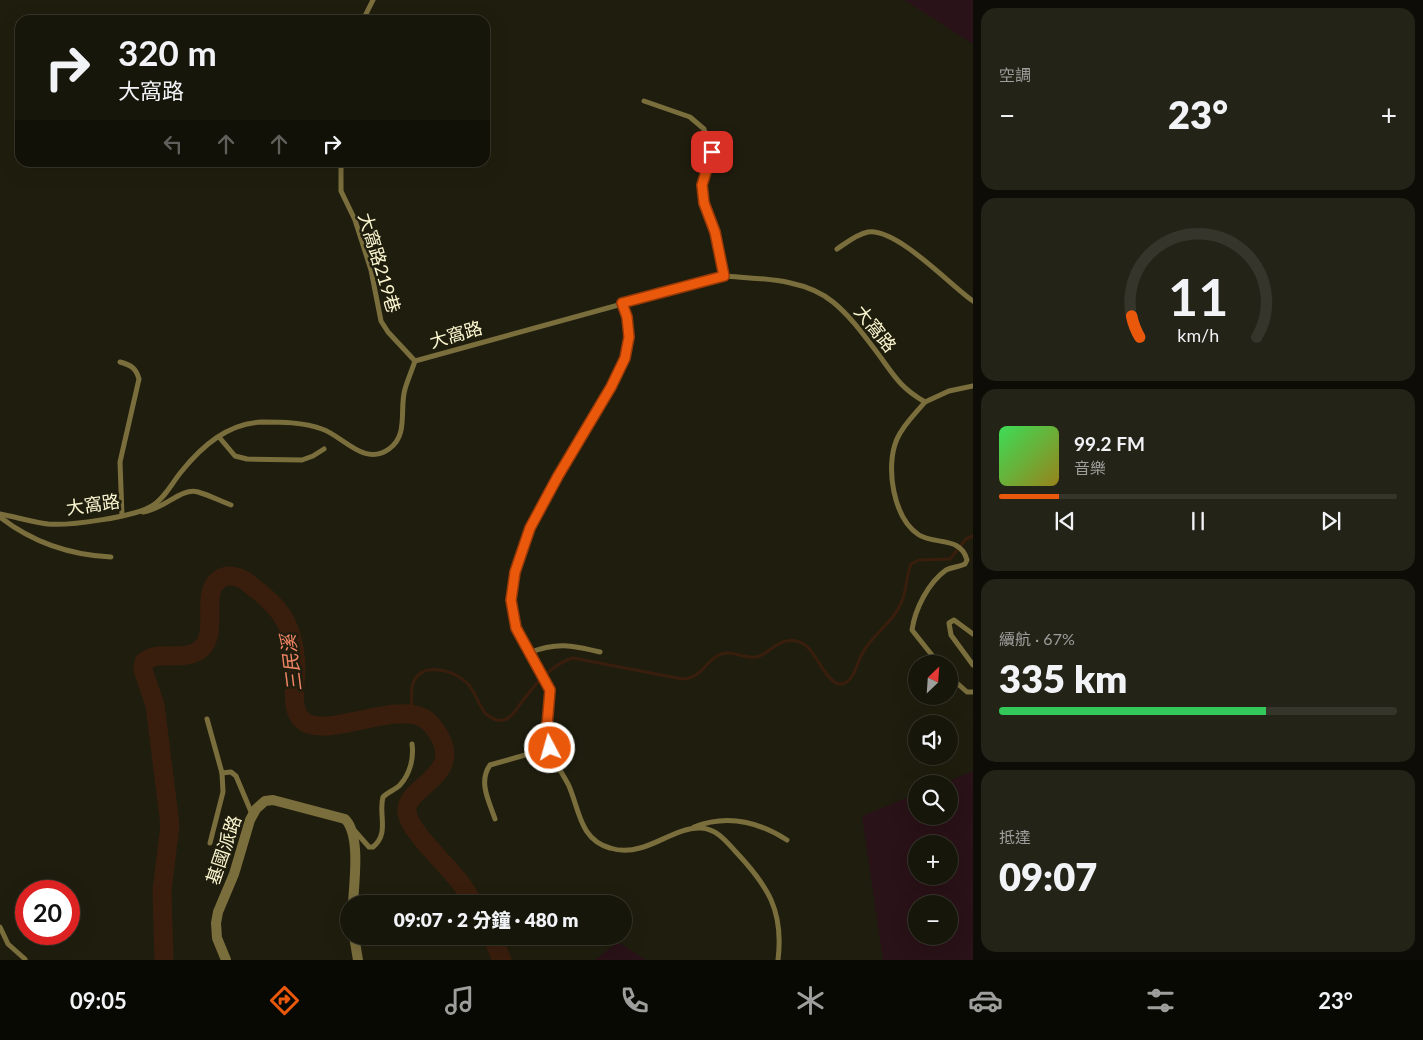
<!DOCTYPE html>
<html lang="zh-TW">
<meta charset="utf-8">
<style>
body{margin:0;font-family:Lato,"Noto Sans TC",sans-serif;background:#242318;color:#f1f3f6;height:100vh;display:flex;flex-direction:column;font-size:19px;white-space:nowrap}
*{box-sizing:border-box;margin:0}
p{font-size:16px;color:#9e9f9c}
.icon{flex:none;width:28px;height:28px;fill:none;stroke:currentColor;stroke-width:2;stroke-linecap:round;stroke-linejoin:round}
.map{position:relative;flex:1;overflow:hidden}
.side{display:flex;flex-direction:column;gap:8px;padding:8px;background:#0d0c06;width:450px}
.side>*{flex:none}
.guide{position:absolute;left:15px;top:15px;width:475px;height:152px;border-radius:15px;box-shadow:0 5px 20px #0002,0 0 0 1px #36352b;background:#17160a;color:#f1f3f6;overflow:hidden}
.needle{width:32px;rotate:25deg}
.buttons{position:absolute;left:908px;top:655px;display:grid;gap:10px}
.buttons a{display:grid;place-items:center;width:50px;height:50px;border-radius:50%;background:#17160a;box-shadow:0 5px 20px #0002,0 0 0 1px #36352b;font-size:25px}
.speed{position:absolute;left:15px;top:880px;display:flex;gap:10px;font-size:25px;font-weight:700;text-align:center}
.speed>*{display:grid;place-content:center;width:65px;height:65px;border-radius:50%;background:#17160a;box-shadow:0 5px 20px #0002,0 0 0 1px #36352b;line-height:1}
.speed .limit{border:8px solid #d22;background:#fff;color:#111}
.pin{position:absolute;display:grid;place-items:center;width:42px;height:42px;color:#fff;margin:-21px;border-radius:10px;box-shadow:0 2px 8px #0006}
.me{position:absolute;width:55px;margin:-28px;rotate:354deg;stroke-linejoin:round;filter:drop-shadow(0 0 4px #0008)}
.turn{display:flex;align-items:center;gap:18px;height:105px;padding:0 20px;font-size:22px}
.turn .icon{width:65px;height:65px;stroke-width:2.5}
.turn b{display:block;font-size:35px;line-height:42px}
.lanes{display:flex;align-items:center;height:48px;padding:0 20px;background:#0003;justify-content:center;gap:25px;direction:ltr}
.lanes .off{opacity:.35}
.big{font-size:38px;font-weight:800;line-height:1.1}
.side .card{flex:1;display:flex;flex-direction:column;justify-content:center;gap:8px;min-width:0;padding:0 18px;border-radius:15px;background:#242318}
.side .dial{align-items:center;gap:0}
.dial svg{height:130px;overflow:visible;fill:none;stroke:#36352b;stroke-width:7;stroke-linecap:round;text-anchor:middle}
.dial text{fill:#f1f3f6;stroke:none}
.song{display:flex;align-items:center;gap:15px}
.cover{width:60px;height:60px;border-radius:8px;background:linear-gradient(135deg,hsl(130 70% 55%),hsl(50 70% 35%))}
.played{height:5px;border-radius:2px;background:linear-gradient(90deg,#ea580c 15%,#36352b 15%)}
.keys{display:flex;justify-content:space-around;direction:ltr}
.heat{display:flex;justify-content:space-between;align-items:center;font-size:28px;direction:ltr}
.charge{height:8px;border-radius:4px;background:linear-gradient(90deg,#34c759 67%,#36352b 0)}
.trip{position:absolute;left:340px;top:895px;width:292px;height:50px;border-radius:25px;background:#17160a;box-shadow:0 5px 20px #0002,0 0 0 1px #36352b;font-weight:800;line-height:50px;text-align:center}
.menu{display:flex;height:80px;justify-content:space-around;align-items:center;background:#090904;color:#9e9f9c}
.menu .icon{width:35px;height:35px}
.menu .on{color:#ea580c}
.menu b{font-size:22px;color:#f1f3f6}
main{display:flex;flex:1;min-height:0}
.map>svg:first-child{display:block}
.green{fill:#291218;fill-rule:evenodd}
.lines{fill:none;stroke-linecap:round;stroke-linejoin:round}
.stream{stroke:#3a1e0d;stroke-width:3}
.river{stroke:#3a1e0d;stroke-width:19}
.service{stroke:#7b6e3d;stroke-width:5}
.tertiary{stroke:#7b6e3d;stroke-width:10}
.route-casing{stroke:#983908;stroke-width:12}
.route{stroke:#ea580c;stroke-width:9}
.labels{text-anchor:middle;stroke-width:5;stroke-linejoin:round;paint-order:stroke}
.street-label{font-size:18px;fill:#fbf6d0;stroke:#1f1e0e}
.water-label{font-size:19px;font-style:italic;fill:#f38566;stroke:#1f1e0e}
</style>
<main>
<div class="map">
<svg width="973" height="960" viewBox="0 0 973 960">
<rect width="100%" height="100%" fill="#1f1e0e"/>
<g class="green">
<polygon points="904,0 973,0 973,44"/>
<path d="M973 771V960H883L862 816 916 794V816H949V784H942ZM916 844H949V876H916ZM916 904H949V936H916Z"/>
<polygon points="618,942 646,960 595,960"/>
</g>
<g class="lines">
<path class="stream" d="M412 714C412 704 410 692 413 683 422 661 453 670 466 682 475 690 478 705 486 714 491 718 497 722 503 720 513 718 518 706 524 699 536 683 554 663 573 658L682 679C704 677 703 663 719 655 731 649 744 659 756 657 767 655 775 643 786 641 815 636 817 672 836 683 841 685 846 684 850 679 856 672 858 661 863 652 874 633 894 622 902 601 907 589 906 576 911 564L919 560 950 559 966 539 973 536"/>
<g class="river">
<polyline points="492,936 502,960"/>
<path d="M164 960 162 891 170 825 155 705 143 670 144 662C159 649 184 663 201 649 220 632 199 593 220 579 228 573 241 577 248 583 264 595 281 609 288 627 293 639 296 656 296 668 296 683 290 707 301 719 324 744 405 693 431 724 474 776 403 784 407 813 411 834 449 866 462 885 466 891 470 897 474 904"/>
</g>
<g class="service">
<polyline points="363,20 373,0"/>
<polyline points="644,101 690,117 704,129 712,152 702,185 704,203 715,232 724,276"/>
<polyline points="341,162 341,191 355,220 371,270 381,321 388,332 415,361"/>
<path d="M837 249C846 243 857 234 868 232 897 228 950 285 973 301"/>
<path d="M622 303C628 321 631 340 625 358 618 379 604 397 593 415 565 460 524 523 515 574 509 606 516 634 533 661 538 669 546 678 549 687 554 704 544 728 550 747 553 761 563 774 569 786 580 812 580 839 610 848 619 851 630 851 640 848 660 843 680 827 701 828 717 829 726 841 736 852 768 886 784 911 778 960"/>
<path d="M120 362C131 365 136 368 139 379L120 462 122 516"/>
<path d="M925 402C915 414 903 425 897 439 885 466 893 518 919 535 935 545 961 536 967 560L965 564C959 567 952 567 946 570 928 583 915 609 912 630L939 664"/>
<polyline points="219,437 235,456 247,459 302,460 313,456 324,449"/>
<path d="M143 512C165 509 181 487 198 492 209 495 220 501 231 505"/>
<path d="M0 514C16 517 32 522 48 524 69 526 134 517 152 506 165 498 172 483 181 472 202 446 228 423 262 422 281 422 303 422 322 429 343 436 364 467 389 449 409 435 399 409 405 389 408 379 412 370 415 361L724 276C760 279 804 278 833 302 850 316 863 334 876 351 894 375 899 387 925 402L949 391 973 386"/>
<path d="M0 517C32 542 71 555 111 557"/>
<polyline points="973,634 954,620 949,623 951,635 973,665"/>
<path d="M528 653C557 642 571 645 600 652"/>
<polyline points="949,676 967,692 973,692"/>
<polyline points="207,719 222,773 231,772 236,776 252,814"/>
<path d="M495 819C489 801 478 782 490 765L550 748"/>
<path d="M694 827C727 814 759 822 787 840"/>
<path d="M354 830 369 847H373C390 833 378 814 383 797 388 792 395 790 400 785 410 774 414 758 412 744"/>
<polyline points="210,843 223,792 222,773"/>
<polyline points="0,927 8,944 25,959"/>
</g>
<g class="tertiary">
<polyline points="354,936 358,960"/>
<path d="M226 960 217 938 216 923 218 912 234 874 250 820 256 809 265 801 273 800 345 819C361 835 354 882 353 904"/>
</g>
</g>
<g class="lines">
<g class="route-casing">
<polyline id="route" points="550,748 547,726 550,690 516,628 511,600 515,572 530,528 558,476 611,387 625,358 629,337 627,317 622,303 724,276 715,232 704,203 702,185 712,152"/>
</g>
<use href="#route" class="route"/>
</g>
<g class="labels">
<g class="street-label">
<text transform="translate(379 263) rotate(73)" y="6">大窩路219巷</text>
<text transform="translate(875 329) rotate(51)" y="6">大窩路</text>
<text transform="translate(456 335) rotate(-16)" y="6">大窩路</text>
<text transform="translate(93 505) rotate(-8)" y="6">大窩路</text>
<text transform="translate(224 850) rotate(-71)" y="6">基國派路</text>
</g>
<g class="water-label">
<text transform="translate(291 663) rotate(-97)" y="7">三民溪</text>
</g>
</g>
</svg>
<div class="buttons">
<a><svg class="needle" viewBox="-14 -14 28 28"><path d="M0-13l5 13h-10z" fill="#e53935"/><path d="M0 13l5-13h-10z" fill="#9e9f9c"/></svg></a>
<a><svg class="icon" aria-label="sound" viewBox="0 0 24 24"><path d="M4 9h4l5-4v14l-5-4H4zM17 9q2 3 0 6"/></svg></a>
<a><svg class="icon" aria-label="search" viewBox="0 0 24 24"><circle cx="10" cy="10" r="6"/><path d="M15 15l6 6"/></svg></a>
<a>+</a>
<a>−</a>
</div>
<div class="speed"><div class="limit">20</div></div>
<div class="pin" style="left:712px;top:152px;background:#d93025"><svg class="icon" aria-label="arrive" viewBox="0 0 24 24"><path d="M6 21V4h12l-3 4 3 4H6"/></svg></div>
<svg class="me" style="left:550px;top:748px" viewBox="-20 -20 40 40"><circle r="17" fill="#ea580c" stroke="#fff" stroke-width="3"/><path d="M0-11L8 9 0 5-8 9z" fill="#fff"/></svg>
<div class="trip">09:07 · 2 分鐘 · 480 m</div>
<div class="guide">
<div class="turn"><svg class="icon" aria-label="right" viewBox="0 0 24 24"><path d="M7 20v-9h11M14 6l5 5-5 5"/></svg><div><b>320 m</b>大窩路</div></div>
<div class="lanes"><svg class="icon off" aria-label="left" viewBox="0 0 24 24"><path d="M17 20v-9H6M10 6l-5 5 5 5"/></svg><svg class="icon off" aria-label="ahead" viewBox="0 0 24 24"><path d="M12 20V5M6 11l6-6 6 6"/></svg><svg class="icon off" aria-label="ahead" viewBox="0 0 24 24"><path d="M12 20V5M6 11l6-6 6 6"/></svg><svg class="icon" aria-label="right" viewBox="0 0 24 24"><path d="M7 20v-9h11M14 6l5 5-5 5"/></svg></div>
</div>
</div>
<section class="side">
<div class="card"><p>空調</p>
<div class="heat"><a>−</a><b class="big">23°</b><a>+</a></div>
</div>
<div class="card dial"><svg viewBox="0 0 100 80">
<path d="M14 69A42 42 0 1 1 86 69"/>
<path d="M14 69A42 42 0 0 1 9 56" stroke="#ea580c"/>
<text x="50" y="56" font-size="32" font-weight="700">11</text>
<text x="50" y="72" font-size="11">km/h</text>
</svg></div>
<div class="card">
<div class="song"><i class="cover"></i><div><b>99.2 FM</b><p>音樂</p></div></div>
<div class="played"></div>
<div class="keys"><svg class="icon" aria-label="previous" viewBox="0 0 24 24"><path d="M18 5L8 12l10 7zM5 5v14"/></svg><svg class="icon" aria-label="pause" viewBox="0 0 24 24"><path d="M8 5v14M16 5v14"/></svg><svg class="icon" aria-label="next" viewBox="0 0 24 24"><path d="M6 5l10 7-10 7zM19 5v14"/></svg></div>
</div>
<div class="card"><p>續航 · 67%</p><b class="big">335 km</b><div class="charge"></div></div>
<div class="card"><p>抵達</p><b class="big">09:07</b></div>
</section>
</main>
<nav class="menu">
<b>09:05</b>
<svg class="icon on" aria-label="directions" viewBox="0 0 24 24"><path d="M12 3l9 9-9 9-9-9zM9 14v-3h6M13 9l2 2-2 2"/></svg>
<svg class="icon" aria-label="music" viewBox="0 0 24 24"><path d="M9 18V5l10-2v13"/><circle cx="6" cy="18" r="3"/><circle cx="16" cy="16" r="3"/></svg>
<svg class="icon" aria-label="phone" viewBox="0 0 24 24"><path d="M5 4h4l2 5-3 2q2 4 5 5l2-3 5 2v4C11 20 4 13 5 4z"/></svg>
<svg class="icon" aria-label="climate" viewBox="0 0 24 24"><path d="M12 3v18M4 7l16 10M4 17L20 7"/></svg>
<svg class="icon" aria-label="car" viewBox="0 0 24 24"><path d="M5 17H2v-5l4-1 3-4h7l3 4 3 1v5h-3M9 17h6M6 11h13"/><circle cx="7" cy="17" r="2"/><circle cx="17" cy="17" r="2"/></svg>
<svg class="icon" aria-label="filters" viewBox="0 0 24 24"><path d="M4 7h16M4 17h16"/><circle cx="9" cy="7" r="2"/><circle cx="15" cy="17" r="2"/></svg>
<b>23°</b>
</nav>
